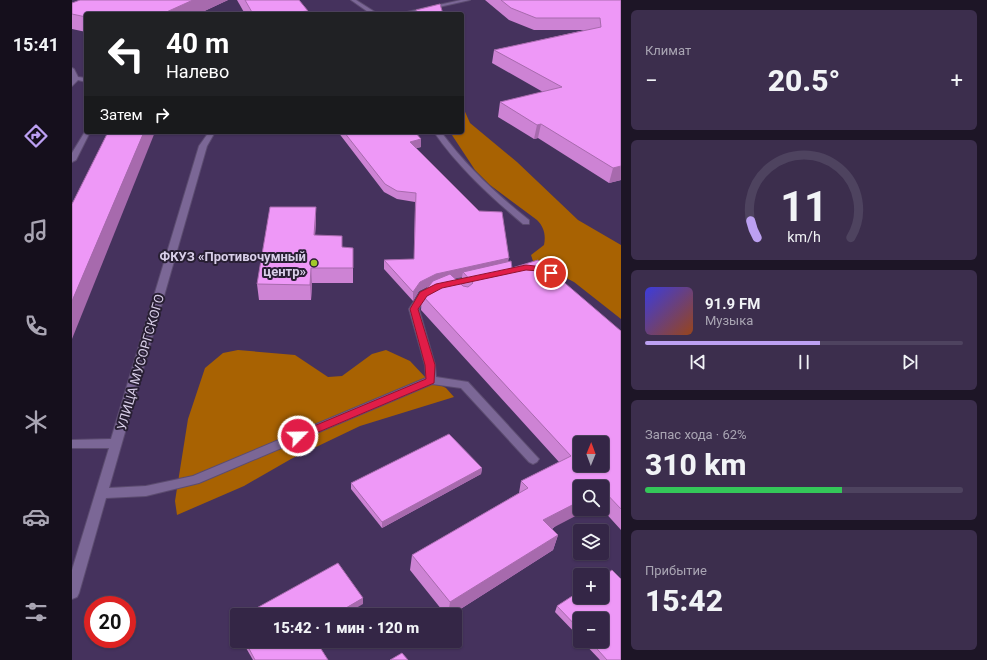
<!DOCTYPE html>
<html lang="ru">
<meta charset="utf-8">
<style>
body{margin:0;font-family:Roboto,sans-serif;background:#3c2e4d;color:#f1f3f6;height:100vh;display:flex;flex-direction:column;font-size:15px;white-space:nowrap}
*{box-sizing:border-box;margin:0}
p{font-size:13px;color:#a9a5b3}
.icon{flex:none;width:22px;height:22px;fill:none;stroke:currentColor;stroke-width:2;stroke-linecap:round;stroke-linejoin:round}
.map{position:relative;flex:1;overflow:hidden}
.details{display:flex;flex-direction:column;gap:10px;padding:10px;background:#1d1526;width:366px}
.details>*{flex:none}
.top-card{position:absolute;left:12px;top:12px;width:380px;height:122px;border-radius:4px;box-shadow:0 1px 3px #0004,0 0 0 1px #4e435f;background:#202124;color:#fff;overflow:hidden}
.needle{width:26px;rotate:1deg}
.controls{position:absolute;left:501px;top:436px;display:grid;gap:8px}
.controls a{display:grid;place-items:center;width:36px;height:36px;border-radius:4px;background:#342646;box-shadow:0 1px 3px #0004,0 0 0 1px #4e435f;font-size:20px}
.speed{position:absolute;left:12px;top:596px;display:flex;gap:8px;font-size:20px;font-weight:700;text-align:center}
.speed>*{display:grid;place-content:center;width:52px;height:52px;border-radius:50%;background:#342646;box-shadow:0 1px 3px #0004,0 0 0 1px #4e435f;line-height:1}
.speed .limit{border:6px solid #d22;background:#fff;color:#111}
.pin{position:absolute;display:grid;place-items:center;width:34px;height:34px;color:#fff;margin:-17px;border:2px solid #fff;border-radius:50%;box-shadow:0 1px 4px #0007}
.me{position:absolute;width:44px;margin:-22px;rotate:67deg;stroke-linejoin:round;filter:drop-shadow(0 0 3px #0008)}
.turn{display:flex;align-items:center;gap:14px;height:84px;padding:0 16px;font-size:18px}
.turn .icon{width:52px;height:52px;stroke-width:2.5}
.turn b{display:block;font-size:28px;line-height:34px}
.then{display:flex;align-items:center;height:38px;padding:0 16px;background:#0003;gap:8px;font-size:15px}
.big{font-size:30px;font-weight:800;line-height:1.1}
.details .widget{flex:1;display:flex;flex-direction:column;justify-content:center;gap:6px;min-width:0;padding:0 14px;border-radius:6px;background:#3c2e4d}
.details .dial{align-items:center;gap:0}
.dial svg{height:104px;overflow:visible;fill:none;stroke:#4e435f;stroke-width:7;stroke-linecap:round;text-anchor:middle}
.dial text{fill:#f1f3f6;stroke:none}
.song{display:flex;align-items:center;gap:12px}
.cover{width:48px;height:48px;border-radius:6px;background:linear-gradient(135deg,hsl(240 70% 55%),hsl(20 70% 35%))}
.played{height:4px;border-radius:2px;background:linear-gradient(90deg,#bca0f2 55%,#4e435f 55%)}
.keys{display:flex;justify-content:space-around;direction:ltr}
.heat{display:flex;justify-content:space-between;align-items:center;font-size:22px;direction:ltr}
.charge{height:6px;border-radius:3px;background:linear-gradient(90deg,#34c759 62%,#4e435f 0)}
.trip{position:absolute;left:158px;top:608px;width:232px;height:40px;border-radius:4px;background:#342646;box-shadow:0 1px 3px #0004,0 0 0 1px #4e435f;font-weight:800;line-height:40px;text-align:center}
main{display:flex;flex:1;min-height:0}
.tabs{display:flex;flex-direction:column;width:72px;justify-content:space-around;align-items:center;background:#150f1c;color:#a9a5b3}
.tabs .icon{width:28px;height:28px}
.tabs .on{color:#bca0f2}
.tabs b{font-size:18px;color:#f1f3f6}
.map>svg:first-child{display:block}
.forest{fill:#a86202}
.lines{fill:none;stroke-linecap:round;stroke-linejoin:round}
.minor-casing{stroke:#5c4c70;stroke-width:2}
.minor{fill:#7b6796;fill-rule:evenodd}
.wall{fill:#cd83d4;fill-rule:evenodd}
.shaded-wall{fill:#a76aad}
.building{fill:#ee98f7;stroke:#a76aad;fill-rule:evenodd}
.route{fill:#e11d48;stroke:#92132f}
.poi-dot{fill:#a1c929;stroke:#281f33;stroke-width:1.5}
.labels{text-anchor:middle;stroke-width:4;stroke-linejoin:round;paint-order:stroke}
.poi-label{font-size:13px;font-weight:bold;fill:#d9cfe9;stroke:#281f33;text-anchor:end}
.street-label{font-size:13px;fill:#d9cfe9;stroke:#281f33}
</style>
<main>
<nav class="tabs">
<b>15:41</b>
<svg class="icon on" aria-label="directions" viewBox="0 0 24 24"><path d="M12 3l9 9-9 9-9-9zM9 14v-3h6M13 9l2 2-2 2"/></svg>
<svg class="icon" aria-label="music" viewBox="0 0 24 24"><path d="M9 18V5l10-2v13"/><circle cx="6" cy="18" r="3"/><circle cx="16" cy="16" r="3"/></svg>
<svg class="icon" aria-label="phone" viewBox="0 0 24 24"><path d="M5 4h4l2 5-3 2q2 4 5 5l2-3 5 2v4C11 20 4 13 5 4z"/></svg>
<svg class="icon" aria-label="climate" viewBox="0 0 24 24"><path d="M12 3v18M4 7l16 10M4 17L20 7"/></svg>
<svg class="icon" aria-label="car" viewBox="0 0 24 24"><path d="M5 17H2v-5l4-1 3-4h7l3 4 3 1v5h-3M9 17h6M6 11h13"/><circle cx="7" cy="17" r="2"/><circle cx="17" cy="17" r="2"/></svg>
<svg class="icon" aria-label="filters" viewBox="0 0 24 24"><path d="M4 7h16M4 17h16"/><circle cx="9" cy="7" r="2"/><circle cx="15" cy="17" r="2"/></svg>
</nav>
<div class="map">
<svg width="549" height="660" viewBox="0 0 549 660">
<rect width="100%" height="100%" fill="#45325d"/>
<g class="forest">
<path d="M390 105 398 123 445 162 506 220 549 245V319L502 282 461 261 459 255 472 245C474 235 472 227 465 220L418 185 403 170 378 132H390Z"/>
<polygon points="166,350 223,355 256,377 270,376 300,354 314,350 338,361 354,378 374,388 382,397 288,426 219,459 172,486 105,515 103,501 116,419 133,368 151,353"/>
</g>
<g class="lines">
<g class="minor-casing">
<g id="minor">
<polygon points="279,0 284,0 306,14 299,14"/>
<polygon points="389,0 398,0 336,14 326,14"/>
<polygon points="0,68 2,69 6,77 14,78 14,82 6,80 0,86"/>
<polygon points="14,130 14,132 18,132 4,160 0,162 0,153"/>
<polygon points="137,132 143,132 135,146 37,488 74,486 121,476 354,378 353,365 337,309 348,292 364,284 402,275 407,278 405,280 370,288 355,296 347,309 363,365 364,377 396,382 467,459 465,462 461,464 457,462 389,388 360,384 127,483 74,496 34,498 7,593 5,597 0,599 0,570 37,448 0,448 0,440 39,439 127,146"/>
<path d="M362 132H369C394 166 424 194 457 220V224H451C418 196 387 168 362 132Z"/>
</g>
</g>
<use href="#minor" class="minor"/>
</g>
<g class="wall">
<polygon points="156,0 126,14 14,14 14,32 0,29 0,3"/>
<polygon points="165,0 227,0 236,14 173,14"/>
<polygon points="413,0 549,0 549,180 537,183 466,138 462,139 426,117 428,102 471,92 420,63 422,50 513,30 462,30 437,20"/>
<path d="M266 132H343L349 147 344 148 436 262 440 268 549 331V530L530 509V487L480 529 486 535 481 550 379 615H374L338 570 340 555 447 493 449 481 487 462 349 310 350 295 357 286 347 291 341 301 312 269V260L342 259 343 202 325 199 312 192ZM390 277 389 284 382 278Z"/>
<polygon points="244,207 244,221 243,235 270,248 281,248 281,283 240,283 239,300 187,300 185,284"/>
<polygon points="410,468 409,474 310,528 279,489 279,483"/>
<polygon points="540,570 549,579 549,660 528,660 510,641 530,641 530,619 508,619 508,638 483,612 485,606 508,591 508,597 530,597 530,577"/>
<polygon points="165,619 165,632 162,627 161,621"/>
<polygon points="170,641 244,641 256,660 181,660"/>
</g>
<g class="shaded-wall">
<polygon points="121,0 156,0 126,14 90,14"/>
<polygon points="236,11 236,14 207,14 208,13"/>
<polygon points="469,124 466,138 462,139 465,125"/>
<polygon points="72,132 83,132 0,339 0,301"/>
<polygon points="349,139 349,147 338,150 338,142"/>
<polygon points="549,166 549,180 537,183 541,168"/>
<polygon points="244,207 244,221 242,250 242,235"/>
<polygon points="437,258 435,267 391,272 390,277 363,283 347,291 341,301 341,292 348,282 364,274"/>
<polygon points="239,268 240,283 239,300 238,285"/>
<polygon points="410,468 409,474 310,528 310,522"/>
<polygon points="508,501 508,509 517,509 467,535 471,520"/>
<polygon points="486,535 481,550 379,615 376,615 378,602"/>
<polygon points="291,598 291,604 272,615 262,615"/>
</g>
<g class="building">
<polygon points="8,0 121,0 90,14 14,14 14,17 0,14 0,3"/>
<polygon points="173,0 227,0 236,11 207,14 181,14"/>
<polygon points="429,0 549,0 549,166 541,168 469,124 465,125 428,102 490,87 422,50 529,27 528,18 464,18 439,8"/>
<polygon points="368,4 371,14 345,14 344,10"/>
<polygon points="36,132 72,132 0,301 0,204"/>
<polygon points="272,132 343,132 349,139 338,142 407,211 430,212 437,258 364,274 348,282 341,292 312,260 342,259 344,193 325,191 313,184"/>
<polygon points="198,207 244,207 242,235 270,236 270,247 281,248 281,268 239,268 238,285 185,284"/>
<path d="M466 260 549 331V509L530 489V487H508V501L471 520 486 535 378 602 340 555 456 488 449 481 499 456 350 295 361 281 378 274 391 286 396 287 401 283 391 272 439 261 440 268ZM508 443H530V465H508Z"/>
<polygon points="377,434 410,468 310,522 279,483"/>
<polygon points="266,563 291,598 262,615 172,615"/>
<polygon points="540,570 549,579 549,660 535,660 518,641 530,641 530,619 508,619 508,630 485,606 508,591 508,597 530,597 530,577"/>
<polygon points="165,619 165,628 161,621"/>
<polygon points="173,641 244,641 256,660 183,660"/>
<polygon points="330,653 336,660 318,660"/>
</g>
<polygon class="route" points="454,265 472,267 483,273 479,276 467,271 454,270 370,288 355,296 346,309 363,365 362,383 230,439 223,439 221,436 223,434 354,379 353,365 338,309 348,292 364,284"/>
<circle class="poi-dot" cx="242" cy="263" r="4"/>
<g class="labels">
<g class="poi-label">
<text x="234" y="261">ФКУЗ «Противочумный<tspan x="234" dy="15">центр»</tspan></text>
</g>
<g class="street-label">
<text transform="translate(68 362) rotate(-74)" y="5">УЛИЦА МУСОРГСКОГО</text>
</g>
</g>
</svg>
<div class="controls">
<a><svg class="needle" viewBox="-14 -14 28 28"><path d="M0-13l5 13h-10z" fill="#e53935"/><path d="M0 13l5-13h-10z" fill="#a9a5b3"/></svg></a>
<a><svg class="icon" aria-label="search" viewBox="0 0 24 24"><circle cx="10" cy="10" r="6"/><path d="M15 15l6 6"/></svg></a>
<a><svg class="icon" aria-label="layers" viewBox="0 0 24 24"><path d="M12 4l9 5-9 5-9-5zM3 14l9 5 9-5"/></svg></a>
<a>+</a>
<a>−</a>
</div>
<div class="speed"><div class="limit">20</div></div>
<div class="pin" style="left:479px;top:273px;background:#d93025"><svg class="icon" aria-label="arrive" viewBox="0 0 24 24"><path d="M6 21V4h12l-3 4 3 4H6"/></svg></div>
<svg class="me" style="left:226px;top:436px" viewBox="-20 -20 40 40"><circle r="17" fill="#e11d48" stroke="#fff" stroke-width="3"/><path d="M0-11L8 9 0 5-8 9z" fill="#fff"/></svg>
<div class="trip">15:42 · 1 мин · 120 m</div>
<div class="top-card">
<div class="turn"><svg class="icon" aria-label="left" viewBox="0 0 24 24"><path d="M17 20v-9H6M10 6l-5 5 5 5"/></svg><div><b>40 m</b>Налево</div></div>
<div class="then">Затем<svg class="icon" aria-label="right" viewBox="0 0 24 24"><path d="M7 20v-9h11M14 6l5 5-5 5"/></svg></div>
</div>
</div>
<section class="details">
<div class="widget"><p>Климат</p>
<div class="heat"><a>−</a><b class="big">20.5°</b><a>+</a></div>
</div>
<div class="widget dial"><svg viewBox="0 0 100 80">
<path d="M14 69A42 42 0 1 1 86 69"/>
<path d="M14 69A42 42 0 0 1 9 56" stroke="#bca0f2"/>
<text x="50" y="56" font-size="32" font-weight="700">11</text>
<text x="50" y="72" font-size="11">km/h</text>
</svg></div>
<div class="widget">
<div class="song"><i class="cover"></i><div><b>91.9 FM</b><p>Музыка</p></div></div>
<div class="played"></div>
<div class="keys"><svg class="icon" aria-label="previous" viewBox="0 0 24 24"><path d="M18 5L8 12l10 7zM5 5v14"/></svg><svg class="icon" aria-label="pause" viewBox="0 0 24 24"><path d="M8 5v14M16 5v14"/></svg><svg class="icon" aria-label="next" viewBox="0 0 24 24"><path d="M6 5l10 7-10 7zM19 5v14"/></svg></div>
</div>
<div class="widget"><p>Запас хода · 62%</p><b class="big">310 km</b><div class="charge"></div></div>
<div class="widget"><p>Прибытие</p><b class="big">15:42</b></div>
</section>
</main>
